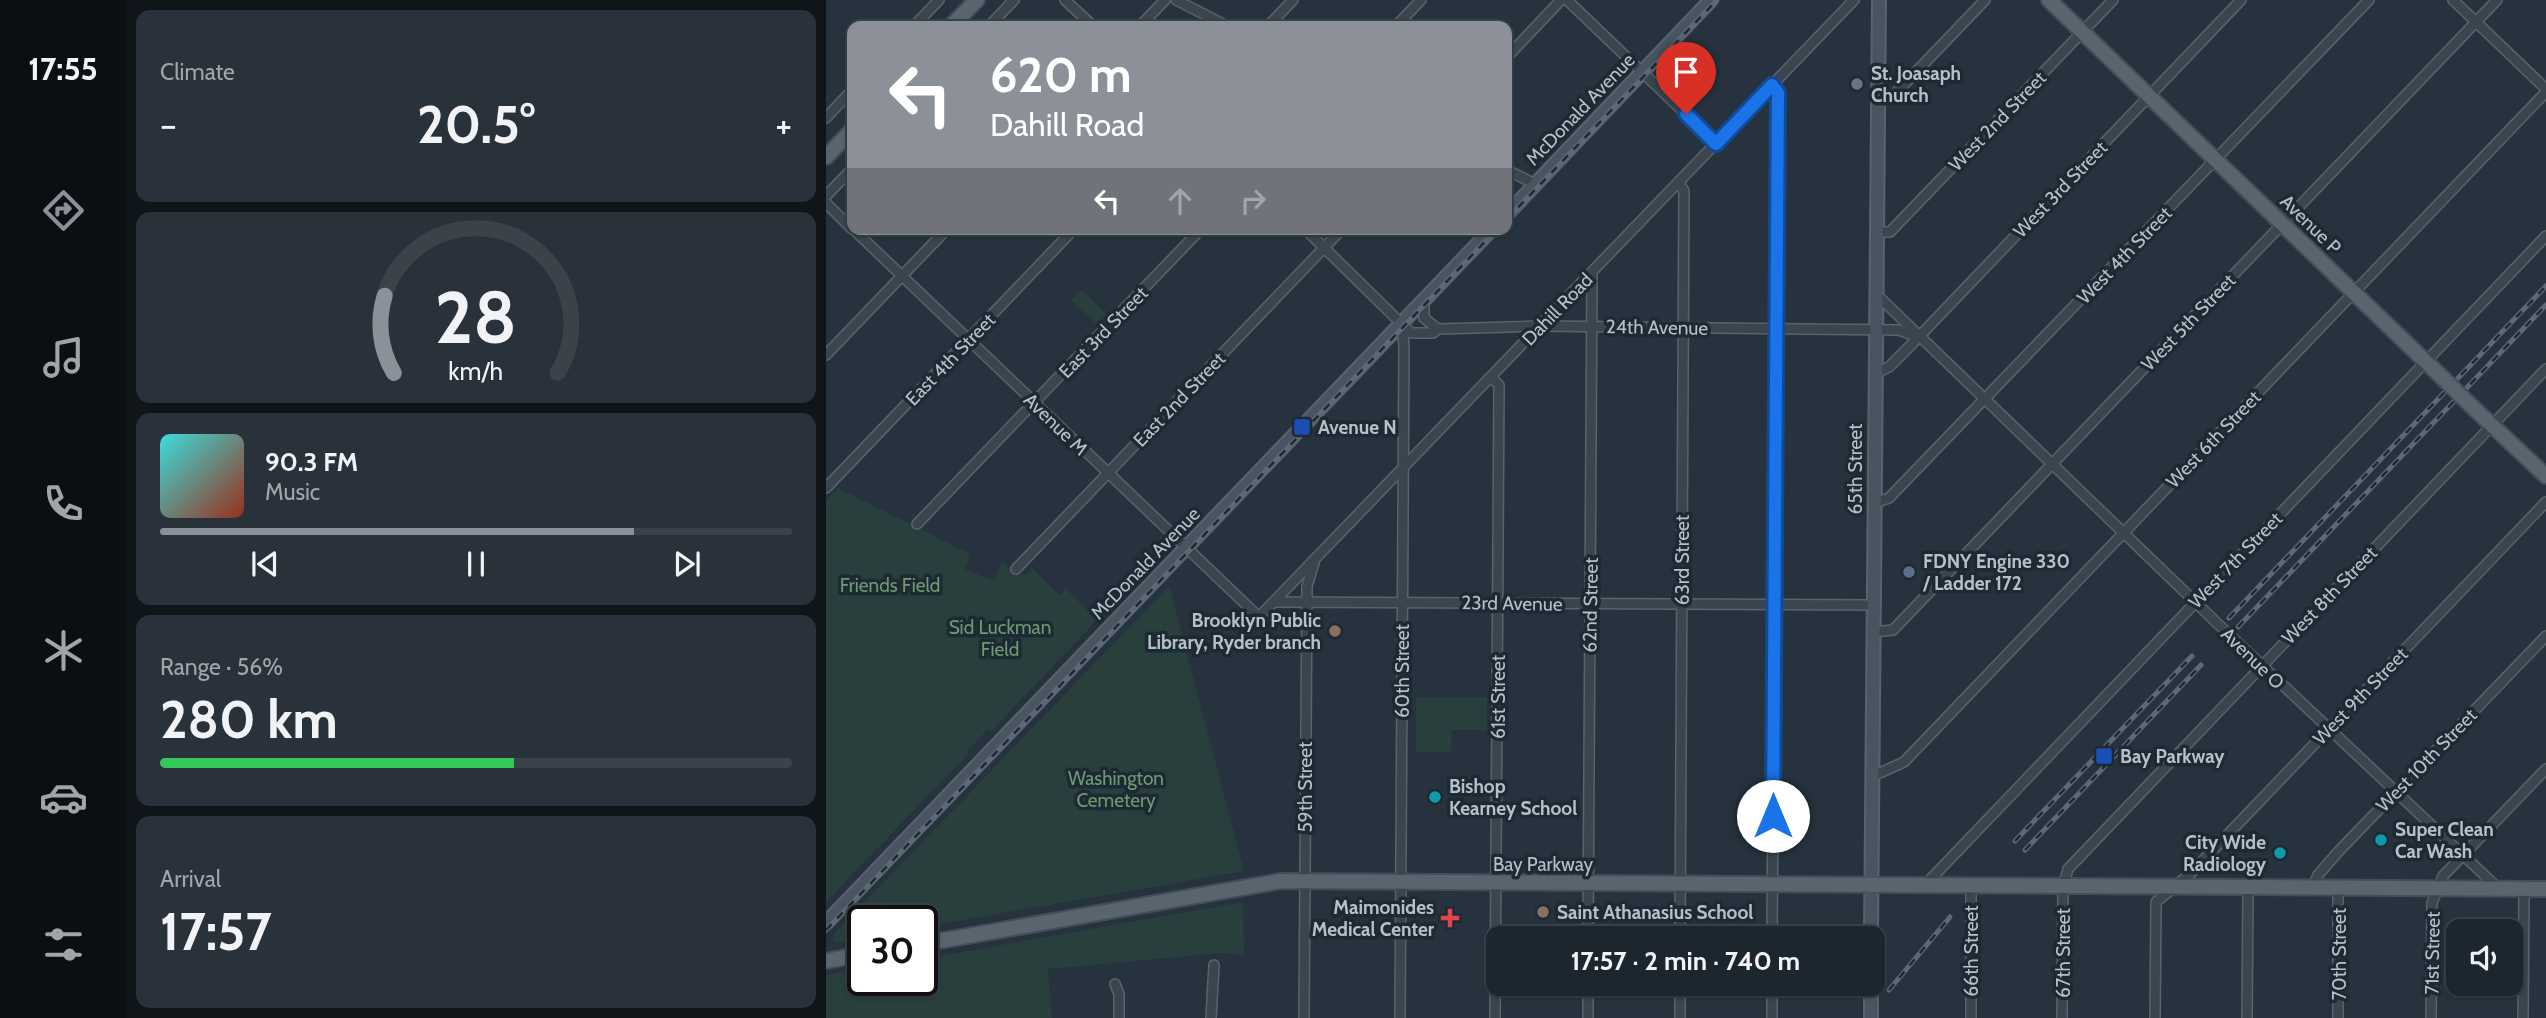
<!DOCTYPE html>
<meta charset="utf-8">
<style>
body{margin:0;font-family:Cabin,sans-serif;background:#29323a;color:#f1f3f6;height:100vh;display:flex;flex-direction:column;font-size:26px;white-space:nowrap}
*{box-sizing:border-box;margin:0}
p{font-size:23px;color:#a0a5aa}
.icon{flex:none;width:38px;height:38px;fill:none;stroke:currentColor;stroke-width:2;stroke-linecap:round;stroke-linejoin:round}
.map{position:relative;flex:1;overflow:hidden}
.side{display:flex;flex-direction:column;gap:10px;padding:10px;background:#0f1519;width:700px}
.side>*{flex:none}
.hud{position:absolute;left:21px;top:21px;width:665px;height:214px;border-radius:14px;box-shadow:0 2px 5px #0004,0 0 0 2px #3a434a;background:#8c9099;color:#fff;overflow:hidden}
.tools{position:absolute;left:1620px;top:919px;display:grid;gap:14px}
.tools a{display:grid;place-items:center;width:77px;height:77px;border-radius:14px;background:#1c262e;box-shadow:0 2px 5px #0004,0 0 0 2px #3a434a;font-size:35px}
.speed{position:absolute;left:21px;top:905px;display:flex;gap:14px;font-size:35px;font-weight:700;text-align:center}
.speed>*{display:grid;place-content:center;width:91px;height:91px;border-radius:50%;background:#1c262e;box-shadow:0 2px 5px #0004,0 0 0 2px #3a434a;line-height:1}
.speed .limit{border:4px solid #111;border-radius:10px;background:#fff;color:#111}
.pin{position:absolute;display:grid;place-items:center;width:60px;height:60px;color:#fff;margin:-72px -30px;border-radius:50% 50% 50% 0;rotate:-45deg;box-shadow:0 0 7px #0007}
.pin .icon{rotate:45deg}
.me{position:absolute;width:77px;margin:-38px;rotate:0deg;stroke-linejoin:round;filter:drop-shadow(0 0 5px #0008)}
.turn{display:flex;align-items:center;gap:24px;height:147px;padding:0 28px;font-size:32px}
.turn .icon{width:91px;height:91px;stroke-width:2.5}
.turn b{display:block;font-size:49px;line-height:60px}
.lanes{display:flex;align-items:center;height:66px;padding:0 28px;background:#0003;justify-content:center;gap:35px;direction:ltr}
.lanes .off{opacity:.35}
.big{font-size:52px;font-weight:700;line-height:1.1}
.side .tile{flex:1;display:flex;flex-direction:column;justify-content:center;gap:10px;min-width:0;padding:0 24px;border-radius:14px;background:#29323a}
.side .dial{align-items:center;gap:0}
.dial svg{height:182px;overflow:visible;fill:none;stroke:#3a434a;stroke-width:7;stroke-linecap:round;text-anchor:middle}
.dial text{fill:#f1f3f6;stroke:none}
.song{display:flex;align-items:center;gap:21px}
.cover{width:84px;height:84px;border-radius:10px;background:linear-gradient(135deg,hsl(180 70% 55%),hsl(10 70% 35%))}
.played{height:7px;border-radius:4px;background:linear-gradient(90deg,#8c9099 75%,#3a434a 75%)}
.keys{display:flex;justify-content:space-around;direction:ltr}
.heat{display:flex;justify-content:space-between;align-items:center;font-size:38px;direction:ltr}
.charge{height:10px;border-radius:5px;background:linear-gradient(90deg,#34c759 56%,#3a434a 0)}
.trip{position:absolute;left:660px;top:926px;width:399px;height:70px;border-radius:14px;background:#1c262e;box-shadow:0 2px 5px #0004,0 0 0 2px #3a434a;font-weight:700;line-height:70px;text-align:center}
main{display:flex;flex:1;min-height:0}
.tabs{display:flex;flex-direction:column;width:126px;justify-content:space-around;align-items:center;background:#0b0f12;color:#a0a5aa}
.tabs .icon{width:49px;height:49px}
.tabs .current{color:#8c9099}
.tabs b{font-size:32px;color:#f1f3f6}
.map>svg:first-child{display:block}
.green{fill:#283f3e}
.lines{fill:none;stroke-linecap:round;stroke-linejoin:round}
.minor-casing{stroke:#58636c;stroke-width:12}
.secondary-casing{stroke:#58636c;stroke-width:16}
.primary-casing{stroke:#434e57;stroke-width:18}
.minor{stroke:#3a454e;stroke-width:9}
.secondary{stroke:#485561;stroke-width:12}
.primary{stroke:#58646e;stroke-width:14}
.rail-casing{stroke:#5c6a75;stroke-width:5}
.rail{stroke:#1e2a33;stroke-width:2.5;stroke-dasharray:8;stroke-linecap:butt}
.minor-bridge-casing{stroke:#58636c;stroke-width:12;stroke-linecap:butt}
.primary-bridge-casing{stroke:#434e57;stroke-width:18;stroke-linecap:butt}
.minor-bridge{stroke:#3a454e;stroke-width:9}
.primary-bridge{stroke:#58646e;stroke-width:14}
.route-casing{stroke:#114b97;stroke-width:18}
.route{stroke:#1a73e8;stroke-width:12}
.worship-dot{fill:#6b7280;stroke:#1e2a33;stroke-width:2.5}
.transit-dot{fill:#1a4fb4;stroke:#1e2a33;stroke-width:2.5}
.service-dot{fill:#5c6f8a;stroke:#1e2a33;stroke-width:2.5}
.education-dot{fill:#8d6e63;stroke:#1e2a33;stroke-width:2.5}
.culture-dot{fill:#0f9aa8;stroke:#1e2a33;stroke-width:2.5}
.health-dot{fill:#e0444e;stroke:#1e2a33;stroke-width:2.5}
.labels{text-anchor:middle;stroke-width:7;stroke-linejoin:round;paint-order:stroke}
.poi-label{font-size:19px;font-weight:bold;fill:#b6c0c9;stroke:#1e2a33;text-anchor:start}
.street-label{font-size:19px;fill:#b6c0c9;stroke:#1e2a33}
.park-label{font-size:19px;fill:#6e9972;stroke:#1e2a33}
</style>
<main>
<nav class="tabs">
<b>17:55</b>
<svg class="icon current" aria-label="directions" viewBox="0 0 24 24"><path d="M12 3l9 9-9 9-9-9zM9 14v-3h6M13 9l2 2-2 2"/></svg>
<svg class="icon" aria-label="music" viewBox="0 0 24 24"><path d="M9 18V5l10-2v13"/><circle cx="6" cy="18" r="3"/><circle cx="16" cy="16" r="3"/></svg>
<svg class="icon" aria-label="phone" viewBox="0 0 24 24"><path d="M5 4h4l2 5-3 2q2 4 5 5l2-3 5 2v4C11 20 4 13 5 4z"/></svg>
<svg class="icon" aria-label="climate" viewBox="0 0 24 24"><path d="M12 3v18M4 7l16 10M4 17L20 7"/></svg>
<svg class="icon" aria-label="car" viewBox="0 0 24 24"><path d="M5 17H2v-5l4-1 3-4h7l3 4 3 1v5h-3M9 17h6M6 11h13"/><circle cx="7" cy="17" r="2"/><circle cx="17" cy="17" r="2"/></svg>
<svg class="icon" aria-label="filters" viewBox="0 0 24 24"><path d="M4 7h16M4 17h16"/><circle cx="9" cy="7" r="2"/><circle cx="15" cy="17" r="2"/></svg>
</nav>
<section class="side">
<div class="tile"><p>Climate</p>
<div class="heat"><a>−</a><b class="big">20.5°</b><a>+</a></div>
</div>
<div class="tile dial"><svg viewBox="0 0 100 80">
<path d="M14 69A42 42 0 1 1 86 69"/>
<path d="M14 69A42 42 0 0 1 10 35" stroke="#8c9099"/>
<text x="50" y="56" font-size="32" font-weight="700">28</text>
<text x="50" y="72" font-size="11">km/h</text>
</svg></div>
<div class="tile">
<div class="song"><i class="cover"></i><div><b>90.3 FM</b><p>Music</p></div></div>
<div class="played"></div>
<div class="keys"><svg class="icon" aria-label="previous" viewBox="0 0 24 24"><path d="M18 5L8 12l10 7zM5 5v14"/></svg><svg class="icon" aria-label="pause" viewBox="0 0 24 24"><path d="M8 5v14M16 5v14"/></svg><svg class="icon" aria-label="next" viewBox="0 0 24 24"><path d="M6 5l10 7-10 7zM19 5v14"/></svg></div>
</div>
<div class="tile"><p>Range · 56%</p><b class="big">280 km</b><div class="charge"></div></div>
<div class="tile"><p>Arrival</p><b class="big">17:57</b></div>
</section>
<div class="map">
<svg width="1720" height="1018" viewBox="0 0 1720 1018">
<rect width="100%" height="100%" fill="#26333e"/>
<g class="green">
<polygon points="255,290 281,314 271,324 245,300"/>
<polygon points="12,488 144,554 139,569 165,580 169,578 176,561 191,575 199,575 206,568 234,595 240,589 271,620 165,731 162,729 140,752 142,754 0,902 0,501"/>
<polygon points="343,586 418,871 96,927 96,920 37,920 37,938 9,943 7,935"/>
<polygon points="590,697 661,697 661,730 626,730 625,752 590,752"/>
<polygon points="417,902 418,955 396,953 222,969 226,1018 0,1018 0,975 37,969 37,980 96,980 96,959"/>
</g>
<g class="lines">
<g class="minor-casing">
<g id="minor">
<polyline points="239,0 267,26"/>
<polyline points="350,0 401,26"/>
<polyline points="741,0 890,143"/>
<polyline points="1627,0 1720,89"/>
<polyline points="88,26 113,0"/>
<polyline points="163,26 188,0"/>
<polyline points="314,26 339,0"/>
<polyline points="442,26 467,0"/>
<polyline points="570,26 595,0"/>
<polyline points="681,57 735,0"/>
<polyline points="1052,101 1065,98 1159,0"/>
<polyline points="0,118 26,90"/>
<polyline points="681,170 709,184"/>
<polyline points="853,183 858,191 854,938"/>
<polyline points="0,196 26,169"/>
<polyline points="0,203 26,229"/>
<polyline points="27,229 433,617 1028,0"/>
<polyline points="479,229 585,333 607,333 612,329 715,326 1073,330 1092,337"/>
<polyline points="1050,232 1064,232 1287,0"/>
<polyline points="1050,294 1391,623"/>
<polyline points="598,301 598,318 612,329"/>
<polyline points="0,355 121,229"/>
<polyline points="1049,374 1063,367 1085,345 1415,0"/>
<polyline points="666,378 673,385 669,1018"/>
<polyline points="0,488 248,229"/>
<polyline points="1048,503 1063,498 1543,0"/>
<polyline points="91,524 375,229"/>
<polyline points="190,569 516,229"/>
<polyline points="450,602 1048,605"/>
<polyline points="1048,632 1067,630 1671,0"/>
<polyline points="1408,639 1672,888"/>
<polyline points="1047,776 1078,762 1720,92"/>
<polyline points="1100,884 1720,236"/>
<polyline points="1486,889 1492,875 1512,852 1720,636"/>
<polyline points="1512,889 1512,1018"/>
<polyline points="762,938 766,273"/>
<polyline points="946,938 952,93 946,85"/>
<polyline points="289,984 293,994 293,1018"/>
<polyline points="385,1018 388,965"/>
<polyline points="478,1018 481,586 488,563"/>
<polyline points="574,1018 578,347 576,324"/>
<polyline points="762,1018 762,984"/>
<polyline points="854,1018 854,984"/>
<polyline points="946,1018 946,984"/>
<polyline points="1145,1018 1145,884"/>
<polyline points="1236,1018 1237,887 1242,869 1720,369"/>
<polyline points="1329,1018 1330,902 1364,874 1720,502"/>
<polyline points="1421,1018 1422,888"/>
<polyline points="1605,1018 1606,903 1617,876 1720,769"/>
<polyline points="1697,1018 1698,890"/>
</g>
</g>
<g class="secondary-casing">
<g id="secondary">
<polyline points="681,214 885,0"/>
<polyline points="0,923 666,229"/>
<polyline points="1045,938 1053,0"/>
<polyline points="1045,1018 1045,984"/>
</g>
</g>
<g class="primary-casing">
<g id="primary">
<polyline points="1223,0 1622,383"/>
<polyline points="125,26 151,0"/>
<polyline points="0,157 26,130"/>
<polyline points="1637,398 1720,476"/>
<polyline points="96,944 455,881 1720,889"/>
<polyline points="0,961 37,954"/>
</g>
</g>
<use href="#minor" class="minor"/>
<use href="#secondary" class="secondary"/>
<use href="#primary" class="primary"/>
<g class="rail-casing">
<g id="rail">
<polyline points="681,219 891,0"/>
<polyline points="1403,618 1720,286"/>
<polyline points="1412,627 1720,305"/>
<polyline points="1189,841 1366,656"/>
<polyline points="1199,850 1375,665"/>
<polyline points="0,930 671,229"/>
<polyline points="1063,990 1124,917"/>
</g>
</g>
<use href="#rail" class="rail"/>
<g class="minor-bridge-casing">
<polyline id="minor-bridge" points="1391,623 1408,639"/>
</g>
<g class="primary-bridge-casing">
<polyline id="primary-bridge" points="1622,383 1637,398"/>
</g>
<use href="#minor-bridge" class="minor-bridge"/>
<use href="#primary-bridge" class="primary-bridge"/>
</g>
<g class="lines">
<g class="route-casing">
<polyline id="route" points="860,114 890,144 946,85 952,93 947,816"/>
</g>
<use href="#route" class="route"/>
</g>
<circle class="worship-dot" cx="1031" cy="84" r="7"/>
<g class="transit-dot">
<rect x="467" y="418" width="18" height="18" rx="3.5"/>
<rect x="1269" y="747" width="18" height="18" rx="3.5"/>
</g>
<circle class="service-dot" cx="1083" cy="572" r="7"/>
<g class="education-dot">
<circle cx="509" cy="631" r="7"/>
<circle cx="717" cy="912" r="7"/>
</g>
<g class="culture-dot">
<circle cx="609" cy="797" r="7"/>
<circle cx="1555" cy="840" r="7"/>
<circle cx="1454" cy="853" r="7"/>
</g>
<path class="health-dot" d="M620.5 907.5h7v7h7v7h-7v7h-7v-7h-7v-7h7z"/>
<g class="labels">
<g class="poi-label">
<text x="1045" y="80">St. Joasaph<tspan x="1045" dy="22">Church</tspan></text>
<text x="492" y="434">Avenue N</text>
<text x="1097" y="568">FDNY Engine 330<tspan x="1097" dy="22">/ Ladder 172</tspan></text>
<text x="495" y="627" text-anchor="end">Brooklyn Public<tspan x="495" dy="22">Library, Ryder branch</tspan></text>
<text x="1294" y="763">Bay Parkway</text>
<text x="623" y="793">Bishop<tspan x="623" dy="22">Kearney School</tspan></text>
<text x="1569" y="836">Super Clean<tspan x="1569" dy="22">Car Wash</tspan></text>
<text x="1440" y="849" text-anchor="end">City Wide<tspan x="1440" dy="22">Radiology</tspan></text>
<text x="608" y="914" text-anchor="end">Maimonides<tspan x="608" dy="22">Medical Center</tspan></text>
<text x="731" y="919">Saint Athanasius School</text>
</g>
<g class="street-label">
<text transform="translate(754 109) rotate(-46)" y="7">McDonald Avenue</text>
<text transform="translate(1171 121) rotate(-46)" y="7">West 2nd Street</text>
<text transform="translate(1234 189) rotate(-46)" y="7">West 3rd Street</text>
<text transform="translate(1485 224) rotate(44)" y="7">Avenue P</text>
<text transform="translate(1298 255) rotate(-46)" y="7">West 4th Street</text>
<text transform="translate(731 309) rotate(-46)" y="7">Dahill Road</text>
<text transform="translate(1362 322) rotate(-46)" y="7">West 5th Street</text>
<text transform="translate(831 327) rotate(1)" y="7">24th Avenue</text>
<text transform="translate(277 332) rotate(-46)" y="7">East 3rd Street</text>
<text transform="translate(124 359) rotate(-46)" y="7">East 4th Street</text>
<text transform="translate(353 399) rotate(-46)" y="7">East 2nd Street</text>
<text transform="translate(230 424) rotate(44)" y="7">Avenue M</text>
<text transform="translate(1387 439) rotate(-46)" y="7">West 6th Street</text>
<text transform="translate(1029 469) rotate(-90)" y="7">65th Street</text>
<text transform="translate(856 560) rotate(-90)" y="7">63rd Street</text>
<text transform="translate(1409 560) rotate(-46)" y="7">West 7th Street</text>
<text transform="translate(319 563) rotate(-46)" y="7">McDonald Avenue</text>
<text transform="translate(1503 595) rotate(-46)" y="7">West 8th Street</text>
<text transform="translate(686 603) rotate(1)" y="7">23rd Avenue</text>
<text transform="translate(764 605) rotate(-89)" y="7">62nd Street</text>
<text transform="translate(1427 658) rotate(44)" y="7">Avenue O</text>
<text transform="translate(576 671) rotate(-90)" y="7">60th Street</text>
<text transform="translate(1534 696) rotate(-46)" y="7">West 9th Street</text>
<text transform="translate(672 697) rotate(-90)" y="7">61st Street</text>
<text transform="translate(1600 760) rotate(-46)" y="7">West 10th Street</text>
<text transform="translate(479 787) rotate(-90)" y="7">59th Street</text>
<text x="717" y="871">Bay Parkway</text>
<text transform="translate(1145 951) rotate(-90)" y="7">66th Street</text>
<text transform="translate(1237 953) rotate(-90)" y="7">67th Street</text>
<text transform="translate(1606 953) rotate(-89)" y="7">71st Street</text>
<text transform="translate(1513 954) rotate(-90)" y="7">70th Street</text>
</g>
<g class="park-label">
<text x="64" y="592">Friends Field</text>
<text x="174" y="634">Sid Luckman<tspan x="174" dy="22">Field</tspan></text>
<text x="290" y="785">Washington<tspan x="290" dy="22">Cemetery</tspan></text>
</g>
</g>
</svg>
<div class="tools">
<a><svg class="icon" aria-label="sound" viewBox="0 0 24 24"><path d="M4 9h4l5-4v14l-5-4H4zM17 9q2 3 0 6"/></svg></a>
</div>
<div class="speed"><div class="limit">30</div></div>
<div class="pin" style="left:860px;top:114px;background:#d93025"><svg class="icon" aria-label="arrive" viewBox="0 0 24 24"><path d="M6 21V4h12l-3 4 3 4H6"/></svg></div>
<svg class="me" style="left:947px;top:816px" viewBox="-20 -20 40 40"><circle r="19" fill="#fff"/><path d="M0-13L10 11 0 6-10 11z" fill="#1a73e8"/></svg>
<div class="trip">17:57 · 2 min · 740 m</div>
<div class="hud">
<div class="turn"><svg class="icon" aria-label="left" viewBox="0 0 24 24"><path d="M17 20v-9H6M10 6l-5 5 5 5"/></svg><div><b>620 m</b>Dahill Road</div></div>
<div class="lanes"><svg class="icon" aria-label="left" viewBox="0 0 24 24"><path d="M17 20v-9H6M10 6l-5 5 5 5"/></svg><svg class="icon off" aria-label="ahead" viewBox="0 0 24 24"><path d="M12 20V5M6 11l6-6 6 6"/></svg><svg class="icon off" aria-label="right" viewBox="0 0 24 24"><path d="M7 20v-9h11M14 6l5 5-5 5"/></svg></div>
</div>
</div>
</main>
